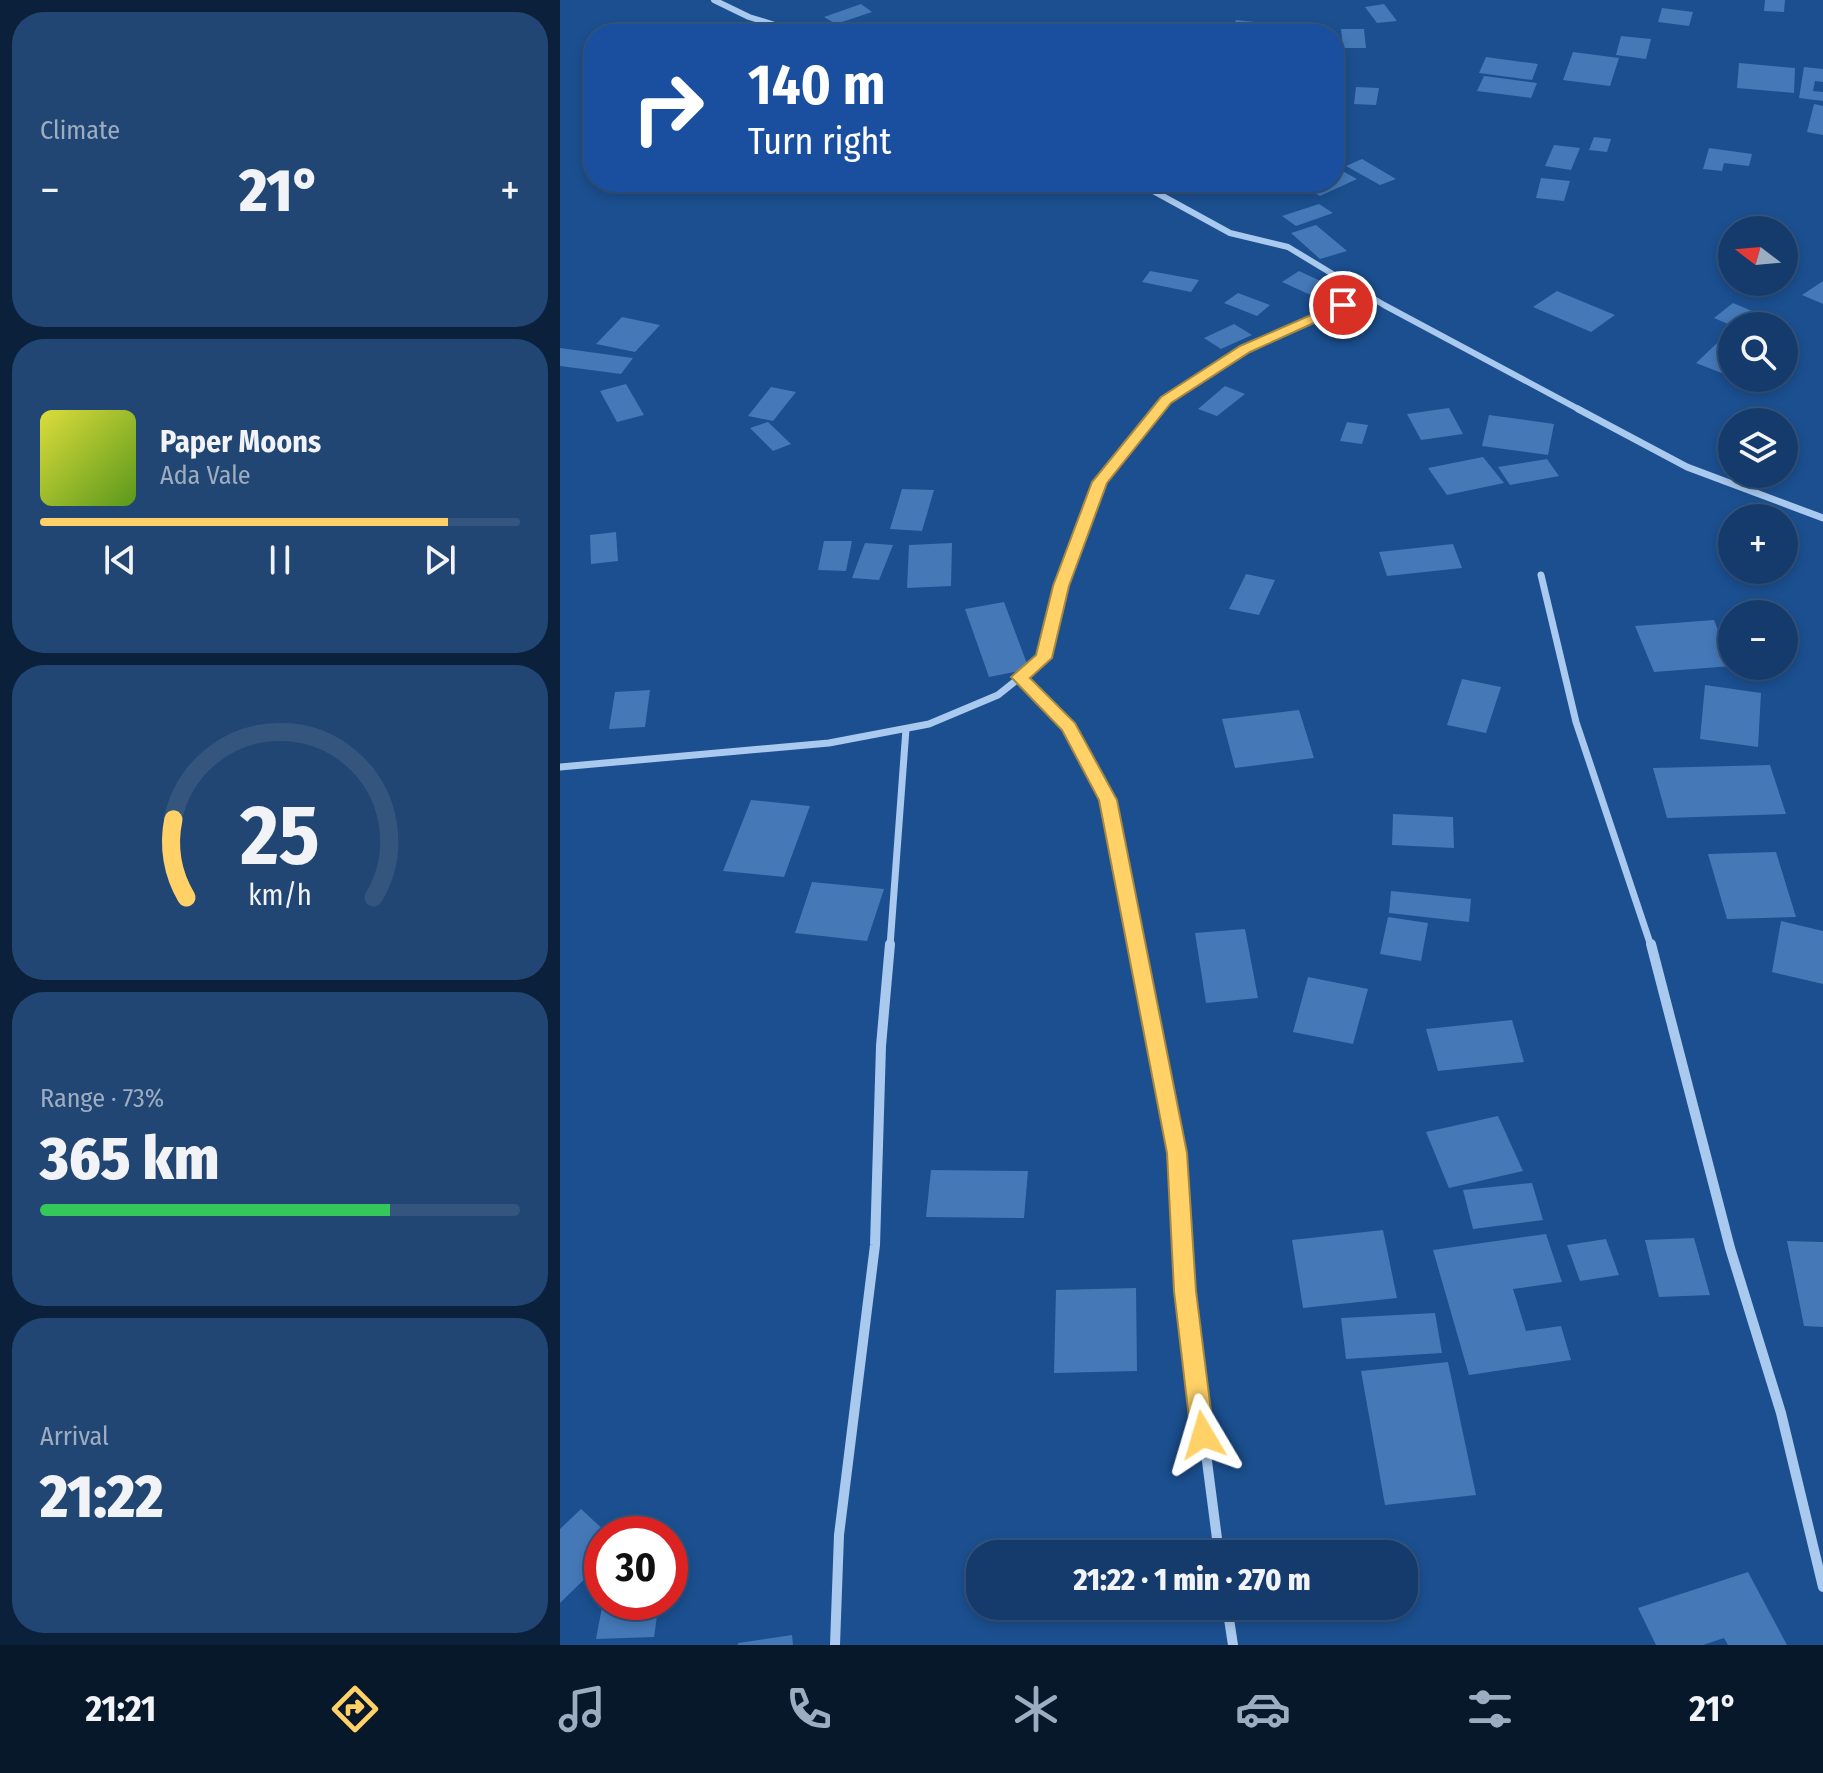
<!DOCTYPE html>
<meta charset="utf-8">
<style>
body{margin:0;font-family:"Fira Sans Condensed",sans-serif;background:#214673;color:#f1f3f6;height:100vh;display:flex;flex-direction:column;font-size:30px;white-space:nowrap}
*{box-sizing:border-box;margin:0}
p{font-size:26px;color:#9dadc1}
.icon{flex:none;width:44px;height:44px;fill:none;stroke:currentColor;stroke-width:2;stroke-linecap:round;stroke-linejoin:round}
.map{position:relative;flex:1;overflow:hidden}
.sheet{display:flex;flex-direction:column;gap:12px;padding:12px;background:#0b203b;width:560px}
.sheet>*{flex:none}
.banner{position:absolute;left:24px;top:24px;width:760px;height:168px;border-radius:32px;box-shadow:0 4px 12px #0003,0 0 0 2px #33557e;background:#1a4fa0;color:#fff;overflow:hidden}
.needle{width:52px;rotate:286deg}
.fabs{position:absolute;left:1158px;top:216px;display:grid;gap:16px}
.fabs a{display:grid;place-items:center;width:80px;height:80px;border-radius:50%;background:#143b6b;box-shadow:0 4px 12px #0003,0 0 0 2px #33557e;font-size:40px}
.speed{position:absolute;left:24px;top:1516px;display:flex;gap:16px;font-size:40px;font-weight:700;text-align:center}
.speed>*{display:grid;place-content:center;width:104px;height:104px;border-radius:50%;background:#143b6b;box-shadow:0 4px 12px #0003,0 0 0 2px #33557e;line-height:1}
.speed .limit{border:12px solid #d22;background:#fff;color:#111}
.pin{position:absolute;display:grid;place-items:center;width:68px;height:68px;color:#fff;margin:-34px;border:4px solid #fff;border-radius:50%;box-shadow:0 2px 8px #0007}
.me{position:absolute;width:88px;margin:-44px;rotate:353deg;stroke-linejoin:round;filter:drop-shadow(0 0 6px #0008)}
.turn{display:flex;align-items:center;gap:28px;height:168px;padding:0 32px;font-size:36px}
.turn .icon{width:104px;height:104px;stroke-width:2.5}
.turn b{display:block;font-size:56px;line-height:68px}
.big{font-size:60px;font-weight:800;line-height:1.1}
.sheet .tile{flex:1;display:flex;flex-direction:column;justify-content:center;gap:12px;min-width:0;padding:0 28px;border-radius:32px;background:#214673}
.sheet .dial{align-items:center;gap:0}
.dial svg{height:208px;overflow:visible;fill:none;stroke:#33557e;stroke-width:7;stroke-linecap:round;text-anchor:middle}
.dial text{fill:#f1f3f6;stroke:none}
.song{display:flex;align-items:center;gap:24px}
.cover{width:96px;height:96px;border-radius:12px;background:linear-gradient(135deg,hsl(60 70% 55%),hsl(90 70% 35%))}
.played{height:8px;border-radius:4px;background:linear-gradient(90deg,#ffd166 85%,#33557e 85%)}
.keys{display:flex;justify-content:space-around;direction:ltr}
.heat{display:flex;justify-content:space-between;align-items:center;font-size:44px;direction:ltr}
.charge{height:12px;border-radius:6px;background:linear-gradient(90deg,#34c759 73%,#33557e 0)}
.trip{position:absolute;left:406px;top:1540px;width:452px;height:80px;border-radius:32px;background:#143b6b;box-shadow:0 4px 12px #0003,0 0 0 2px #33557e;font-weight:800;line-height:80px;text-align:center}
.menu{display:flex;height:128px;justify-content:space-around;align-items:center;background:#08182b;color:#9dadc1}
.menu .icon{width:56px;height:56px}
.menu .active{color:#ffd166}
.menu b{font-size:36px;color:#f1f3f6}
main{display:flex;flex:1;min-height:0}
.map>svg:first-child{display:block}
.building{fill:#4478b7}
.lines{fill:none;stroke-linecap:round;stroke-linejoin:round}
.minor-far2{stroke:#a9c9ee;stroke-width:6}
.minor-far1{stroke:#a9c9ee;stroke-width:7}
.minor{stroke:#a9c9ee;stroke-width:10}
.route{fill:#ffd166;stroke:#a68842;stroke-width:2}
</style>
<main>
<section class="sheet">
<div class="tile"><p>Climate</p>
<div class="heat"><a>−</a><b class="big">21°</b><a>+</a></div>
</div>
<div class="tile">
<div class="song"><i class="cover"></i><div><b>Paper Moons</b><p>Ada Vale</p></div></div>
<div class="played"></div>
<div class="keys"><svg class="icon" aria-label="previous" viewBox="0 0 24 24"><path d="M18 5L8 12l10 7zM5 5v14"/></svg><svg class="icon" aria-label="pause" viewBox="0 0 24 24"><path d="M8 5v14M16 5v14"/></svg><svg class="icon" aria-label="next" viewBox="0 0 24 24"><path d="M6 5l10 7-10 7zM19 5v14"/></svg></div>
</div>
<div class="tile dial"><svg viewBox="0 0 100 80">
<path d="M14 69A42 42 0 1 1 86 69"/>
<path d="M14 69A42 42 0 0 1 9 39" stroke="#ffd166"/>
<text x="50" y="56" font-size="32" font-weight="700">25</text>
<text x="50" y="72" font-size="11">km/h</text>
</svg></div>
<div class="tile"><p>Range · 73%</p><b class="big">365 km</b><div class="charge"></div></div>
<div class="tile"><p>Arrival</p><b class="big">21:22</b></div>
</section>
<div class="map">
<svg width="1263" height="1645" viewBox="0 0 1263 1645">
<rect width="100%" height="100%" fill="#1b4f8f"/>
<g class="building">
<polygon points="1205,0 1225,0 1224,12 1204,11"/>
<polygon points="301,4 312,12 276,24 264,17"/>
<polygon points="824,4 837,21 817,23 805,7"/>
<polygon points="1102,8 1133,12 1129,26 1098,22"/>
<polygon points="676,20 705,23 700,34 668,34"/>
<polygon points="781,29 804,29 806,48 783,48"/>
<polygon points="1061,36 1091,39 1086,59 1056,55"/>
<polygon points="1013,52 1059,58 1050,86 1003,80"/>
<polygon points="926,57 978,64 972,80 919,73"/>
<polygon points="1179,63 1235,68 1234,93 1177,88"/>
<polygon points="1244,67 1263,69 1263,82 1255,81 1253,91 1263,92 1263,101 1239,98"/>
<polygon points="924,76 977,83 971,98 917,91"/>
<polygon points="796,87 819,88 816,105 794,104"/>
<polygon points="1254,104 1263,106 1263,135 1247,132"/>
<polygon points="1034,137 1051,139 1047,152 1029,150"/>
<polygon points="994,145 1020,148 1011,170 985,166"/>
<polygon points="1149,148 1192,154 1189,166 1164,163 1162,171 1143,169"/>
<polygon points="802,159 836,179 820,185 786,166"/>
<polygon points="777,168 797,179 760,196 740,185 747,182 774,182"/>
<polygon points="981,178 1010,181 1004,201 976,198"/>
<polygon points="759,204 773,213 736,226 722,216"/>
<polygon points="756,225 787,251 760,259 731,233"/>
<polygon points="590,271 639,280 631,292 582,282"/>
<polygon points="739,271 780,290 764,301 722,282"/>
<polygon points="1263,281 1263,304 1242,295"/>
<polygon points="997,291 1055,315 1031,332 973,307"/>
<polygon points="678,293 710,305 697,316 664,303"/>
<polygon points="1173,303 1228,326 1173,326 1154,318"/>
<polygon points="62,317 100,325 75,352 36,344"/>
<polygon points="674,324 692,335 661,349 644,338"/>
<polygon points="1172,329 1172,377 1136,363"/>
<polygon points="0,348 73,358 61,374 0,366"/>
<polygon points="66,384 84,415 57,422 40,391"/>
<polygon points="665,386 685,394 657,416 638,409"/>
<polygon points="211,387 236,392 213,421 188,416"/>
<polygon points="889,408 903,434 861,440 847,414"/>
<polygon points="929,415 994,424 988,455 922,446"/>
<polygon points="208,422 231,444 213,451 190,428"/>
<polygon points="787,422 808,425 802,444 780,441"/>
<polygon points="923,457 944,483 887,495 868,468"/>
<polygon points="987,459 999,476 950,485 938,467"/>
<polygon points="342,489 374,490 362,531 330,529"/>
<polygon points="56,532 58,561 31,564 30,535"/>
<polygon points="264,541 292,541 286,571 258,570"/>
<polygon points="305,543 333,545 319,580 292,578"/>
<polygon points="392,543 391,586 347,588 349,545"/>
<polygon points="893,544 902,568 827,576 819,552"/>
<polygon points="686,574 715,580 699,615 669,609"/>
<polygon points="444,602 469,669 429,677 405,609"/>
<polygon points="1154,620 1172,666 1094,672 1075,626"/>
<polygon points="902,679 941,687 926,733 887,725"/>
<polygon points="1145,685 1201,693 1198,747 1140,739"/>
<polygon points="90,690 85,727 49,729 55,692"/>
<polygon points="739,710 754,758 675,768 662,719"/>
<polygon points="1210,765 1226,814 1107,818 1093,768"/>
<polygon points="191,800 250,806 224,877 163,871"/>
<polygon points="833,814 893,817 894,848 832,845"/>
<polygon points="1216,852 1236,917 1167,919 1148,854"/>
<polygon points="252,882 324,889 307,941 235,933"/>
<polygon points="831,891 911,899 909,922 829,913"/>
<polygon points="828,917 868,923 861,961 820,954"/>
<polygon points="1221,921 1263,931 1263,984 1212,972"/>
<polygon points="685,929 698,998 646,1003 635,933"/>
<polygon points="748,977 808,989 793,1044 733,1032"/>
<polygon points="952,1020 964,1062 878,1071 866,1029"/>
<polygon points="938,1116 963,1171 889,1188 866,1132"/>
<polygon points="371,1170 468,1171 464,1218 366,1217"/>
<polygon points="972,1183 983,1220 913,1229 903,1190"/>
<polygon points="823,1230 837,1298 743,1308 732,1240"/>
<polygon points="986,1234 1002,1282 953,1289 966,1331 1001,1326 1011,1360 909,1375 873,1250"/>
<polygon points="1134,1238 1150,1295 1099,1297 1085,1240"/>
<polygon points="1046,1239 1059,1275 1020,1281 1007,1245"/>
<polygon points="1227,1241 1263,1242 1263,1327 1244,1326"/>
<polygon points="576,1288 577,1371 494,1373 496,1290"/>
<polygon points="875,1313 882,1353 786,1359 781,1318"/>
<polygon points="888,1362 916,1495 825,1505 801,1371"/>
<polygon points="21,1509 48,1534 42,1534 42,1562 0,1603 0,1529"/>
<polygon points="1188,1572 1227,1645 1168,1645 1164,1638 1143,1645 1096,1645 1078,1608"/>
<polygon points="43,1602 99,1602 94,1637 36,1639"/>
<polygon points="232,1635 233,1645 178,1645 178,1643"/>
</g>
<g class="lines">
<g class="minor-far2">
<polyline points="154,0 189,17 215,25 229,34"/>
<polyline points="577,182 670,233 728,247 824,305 1022,411"/>
<polyline points="597,411 606,400 685,349 807,295"/>
</g>
<g class="minor-far1">
<polyline points="1018,409 1127,467 1263,518"/>
<polyline points="981,575 1016,722 1091,946"/>
<polyline points="460,677 509,727 548,800 577,946"/>
<polyline points="0,767 269,743 369,724 438,695 484,658 501,586 540,482 599,409"/>
<polyline points="330,946 346,729"/>
</g>
<g class="minor">
<polyline points="576,944 617,1153 625,1291 659,1554"/>
<polyline points="1091,944 1170,1248 1221,1413 1263,1587"/>
<polyline points="667,1606 673,1645"/>
<polyline points="275,1645 279,1535 315,1245 321,1046 330,944"/>
</g>
</g>
<polygon class="route" points="783,301 787,302 787,308 690,352 611,403 547,483 509,586 492,658 470,678 515,723 557,800 627,1153 636,1291 654,1435 651,1442 643,1446 634,1442 631,1435 614,1291 607,1153 539,800 502,730 451,677 476,655 493,586 532,482 601,397 680,346"/>
</svg>
<div class="fabs">
<a><svg class="needle" viewBox="-14 -14 28 28"><path d="M0-13l5 13h-10z" fill="#e53935"/><path d="M0 13l5-13h-10z" fill="#9dadc1"/></svg></a>
<a><svg class="icon" aria-label="search" viewBox="0 0 24 24"><circle cx="10" cy="10" r="6"/><path d="M15 15l6 6"/></svg></a>
<a><svg class="icon" aria-label="layers" viewBox="0 0 24 24"><path d="M12 4l9 5-9 5-9-5zM3 14l9 5 9-5"/></svg></a>
<a>+</a>
<a>−</a>
</div>
<div class="speed"><div class="limit">30</div></div>
<div class="pin" style="left:783px;top:305px;background:#d93025"><svg class="icon" aria-label="arrive" viewBox="0 0 24 24"><path d="M6 21V4h12l-3 4 3 4H6"/></svg></div>
<svg class="me" style="left:643px;top:1435px" viewBox="-20 -20 40 40"><path d="M0-17L14 15 0 8-14 15z" fill="#ffd166" stroke="#fff" stroke-width="4"/></svg>
<div class="trip">21:22 · 1 min · 270 m</div>
<div class="banner">
<div class="turn"><svg class="icon" aria-label="right" viewBox="0 0 24 24"><path d="M7 20v-9h11M14 6l5 5-5 5"/></svg><div><b>140 m</b>Turn right</div></div>
</div>
</div>
</main>
<nav class="menu">
<b>21:21</b>
<svg class="icon active" aria-label="directions" viewBox="0 0 24 24"><path d="M12 3l9 9-9 9-9-9zM9 14v-3h6M13 9l2 2-2 2"/></svg>
<svg class="icon" aria-label="music" viewBox="0 0 24 24"><path d="M9 18V5l10-2v13"/><circle cx="6" cy="18" r="3"/><circle cx="16" cy="16" r="3"/></svg>
<svg class="icon" aria-label="phone" viewBox="0 0 24 24"><path d="M5 4h4l2 5-3 2q2 4 5 5l2-3 5 2v4C11 20 4 13 5 4z"/></svg>
<svg class="icon" aria-label="climate" viewBox="0 0 24 24"><path d="M12 3v18M4 7l16 10M4 17L20 7"/></svg>
<svg class="icon" aria-label="car" viewBox="0 0 24 24"><path d="M5 17H2v-5l4-1 3-4h7l3 4 3 1v5h-3M9 17h6M6 11h13"/><circle cx="7" cy="17" r="2"/><circle cx="17" cy="17" r="2"/></svg>
<svg class="icon" aria-label="filters" viewBox="0 0 24 24"><path d="M4 7h16M4 17h16"/><circle cx="9" cy="7" r="2"/><circle cx="15" cy="17" r="2"/></svg>
<b>21°</b>
</nav>
